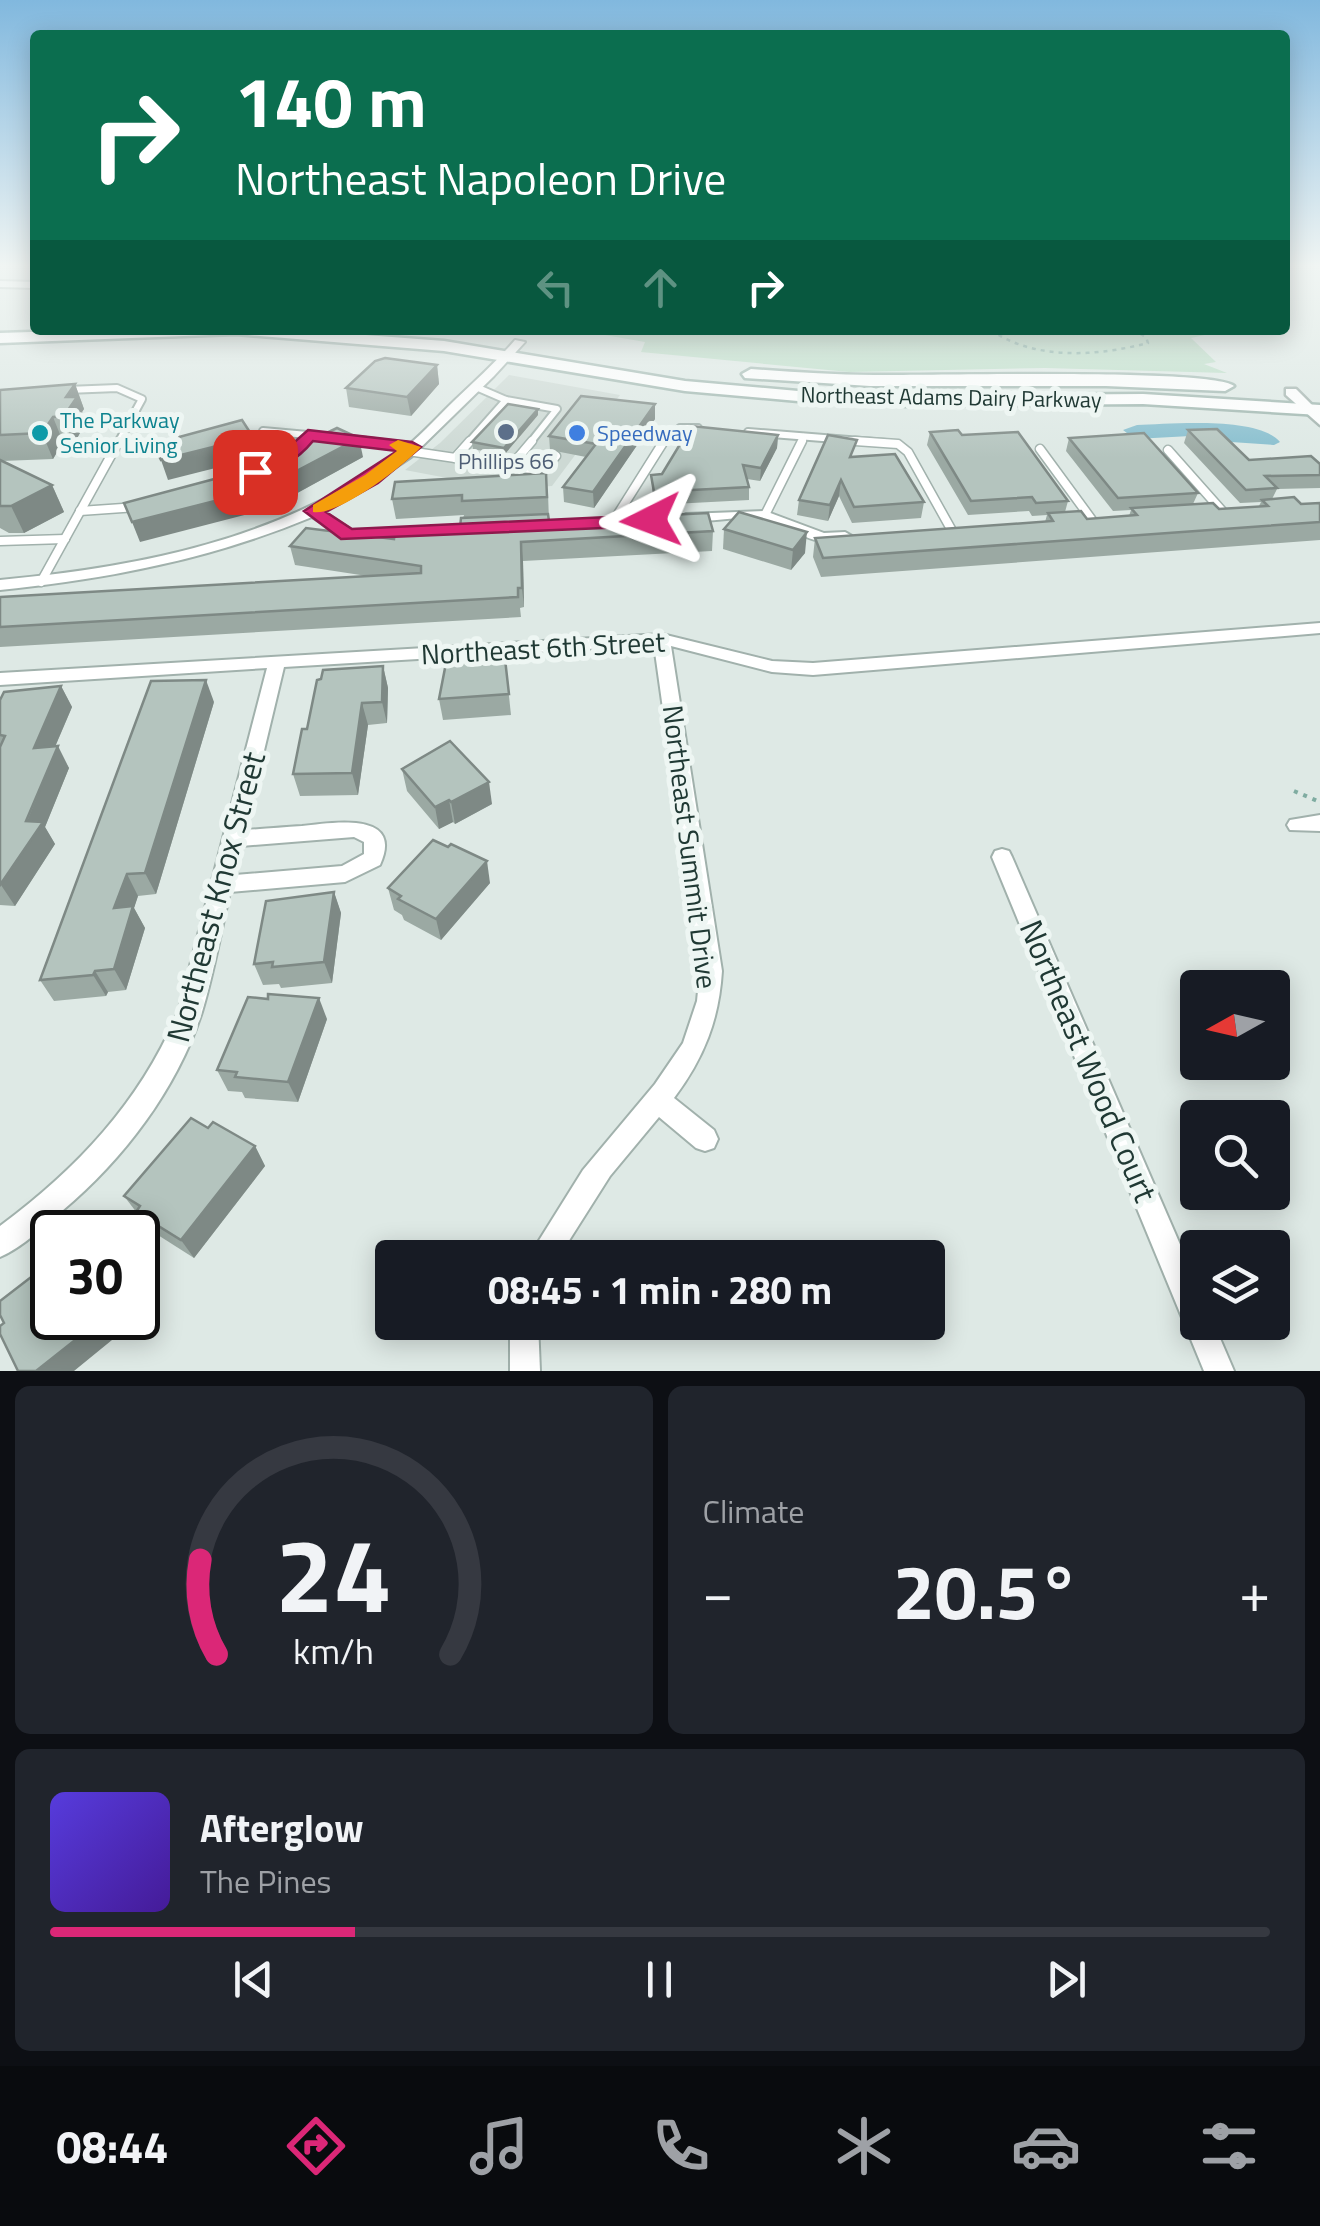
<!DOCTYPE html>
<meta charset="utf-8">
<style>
body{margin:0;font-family:"Titillium Web",sans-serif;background:#20242c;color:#f1f3f6;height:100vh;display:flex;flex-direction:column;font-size:38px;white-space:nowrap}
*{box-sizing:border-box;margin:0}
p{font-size:32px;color:#9ea1a6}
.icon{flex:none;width:55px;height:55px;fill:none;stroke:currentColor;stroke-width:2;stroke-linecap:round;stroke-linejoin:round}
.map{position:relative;height:1371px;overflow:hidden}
.drawer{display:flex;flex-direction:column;gap:15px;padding:15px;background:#0d0f14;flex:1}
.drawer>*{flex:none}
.guide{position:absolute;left:30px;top:30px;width:1260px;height:305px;border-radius:10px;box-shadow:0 5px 25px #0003;background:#0b6e4f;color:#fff;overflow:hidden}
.needle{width:65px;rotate:262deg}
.tools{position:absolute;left:1180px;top:970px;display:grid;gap:20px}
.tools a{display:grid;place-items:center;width:110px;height:110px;border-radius:10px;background:#171b24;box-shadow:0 5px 25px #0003;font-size:50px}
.speed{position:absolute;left:30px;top:1210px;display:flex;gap:20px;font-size:50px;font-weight:700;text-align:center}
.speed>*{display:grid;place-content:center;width:130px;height:130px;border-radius:50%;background:#171b24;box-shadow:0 5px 25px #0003;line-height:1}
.speed .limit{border:5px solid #111;border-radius:15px;background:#fff;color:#111}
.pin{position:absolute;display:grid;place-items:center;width:85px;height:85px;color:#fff;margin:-42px;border-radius:20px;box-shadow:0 5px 15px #0006}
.me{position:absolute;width:110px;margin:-55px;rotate:267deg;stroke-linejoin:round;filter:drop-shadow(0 0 8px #0008)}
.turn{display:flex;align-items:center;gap:35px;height:210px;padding:0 40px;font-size:45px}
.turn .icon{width:130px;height:130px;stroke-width:2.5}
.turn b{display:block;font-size:70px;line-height:85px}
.lanes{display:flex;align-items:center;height:95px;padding:0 40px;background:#0003;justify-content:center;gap:50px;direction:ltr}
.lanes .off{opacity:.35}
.big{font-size:75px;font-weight:700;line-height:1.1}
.drawer .tile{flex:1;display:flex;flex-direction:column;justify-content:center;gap:15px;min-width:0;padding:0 35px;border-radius:15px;background:#20242c}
.drawer .dial{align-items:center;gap:0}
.dial svg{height:260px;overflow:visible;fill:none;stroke:#363941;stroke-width:7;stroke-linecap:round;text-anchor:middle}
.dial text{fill:#f1f3f6;stroke:none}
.song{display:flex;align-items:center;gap:30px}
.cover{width:120px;height:120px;border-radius:15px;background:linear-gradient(135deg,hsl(250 70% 55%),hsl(260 70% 35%))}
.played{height:10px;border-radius:5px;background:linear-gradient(90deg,#db2777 25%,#363941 25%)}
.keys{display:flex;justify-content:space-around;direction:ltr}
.heat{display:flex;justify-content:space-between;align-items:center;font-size:55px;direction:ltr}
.drawer .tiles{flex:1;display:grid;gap:15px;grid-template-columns:1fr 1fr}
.tile:last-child{grid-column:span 2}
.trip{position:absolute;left:375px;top:1240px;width:570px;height:100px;border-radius:10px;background:#171b24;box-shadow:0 5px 25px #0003;font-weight:700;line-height:100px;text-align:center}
.menu{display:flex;height:160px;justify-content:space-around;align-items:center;background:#090b0e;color:#9ea1a6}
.menu .icon{width:70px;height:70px}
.menu .current{color:#db2777}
.menu b{font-size:45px;color:#f1f3f6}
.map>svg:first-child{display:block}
.built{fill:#cdd9d4}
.green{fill:#b7dbc3}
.water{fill:#87bece}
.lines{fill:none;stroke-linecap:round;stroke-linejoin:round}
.service-far1-casing{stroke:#a1b1ac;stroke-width:10}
.service-casing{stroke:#a1b1ac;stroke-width:11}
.minor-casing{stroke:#a1b1ac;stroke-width:4}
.tertiary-casing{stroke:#a1b1ac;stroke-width:5}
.secondary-casing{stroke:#9eb5ae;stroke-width:5}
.path-far1{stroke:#7faca1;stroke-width:2.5;stroke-dasharray:4 5;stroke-linecap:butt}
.path{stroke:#7faca1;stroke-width:4;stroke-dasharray:4 6;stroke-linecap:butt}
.service-far1{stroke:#fff;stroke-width:6}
.service{stroke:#fff;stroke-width:8}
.minor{fill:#fff;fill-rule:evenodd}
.tertiary{fill:#fff;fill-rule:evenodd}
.secondary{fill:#fff;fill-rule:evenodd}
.wall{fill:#9ba9a3}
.shaded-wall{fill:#7e8985}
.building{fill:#b4c4be;stroke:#7e8985;stroke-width:2.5}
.route{fill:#db2777;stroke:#8e194d;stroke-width:2.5}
.slow{fill:#f59e0b}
.service-dot{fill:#5c6f8a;stroke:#eef6f3;stroke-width:4}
.culture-dot{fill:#0f9aa8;stroke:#eef6f3;stroke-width:4}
.shop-dot{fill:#3f7fe0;stroke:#eef6f3;stroke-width:4}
.labels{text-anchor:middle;stroke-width:10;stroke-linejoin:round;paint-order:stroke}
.far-street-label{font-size:22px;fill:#203934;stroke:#eef6f3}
.far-culture-label{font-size:22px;fill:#0d838f;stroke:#eef6f3;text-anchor:start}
.far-shop-label{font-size:22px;fill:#366cbe;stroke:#eef6f3;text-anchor:start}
.far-service-label{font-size:22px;fill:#4e5e75;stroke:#eef6f3}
.street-label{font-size:28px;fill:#203934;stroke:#eef6f3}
.near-street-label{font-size:32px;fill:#203934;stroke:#eef6f3}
</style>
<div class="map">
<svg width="1320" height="1371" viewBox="0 0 1320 1371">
<rect width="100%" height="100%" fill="#dee9e5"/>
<polygon class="built" points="509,375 620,395 552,486 505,489 405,470 440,443"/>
<polygon class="green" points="576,330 1228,330 1191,338 1216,362 1204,364 1227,373 1045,368 849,372 641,352 645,342"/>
<path class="water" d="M1137 425C1171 424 1258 416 1280 442L1274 445 1231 442 1209 435 1135 439 1123 430Z"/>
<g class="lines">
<g class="service-far1-casing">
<g id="service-far1">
<polyline points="0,284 35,285"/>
<polyline points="476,387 506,400 557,409 530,443"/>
<polyline points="67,390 117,388 142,399 118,443"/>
<polyline points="263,431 330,437"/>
<polyline points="748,432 886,443"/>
<polyline points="351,439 382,443"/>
<polyline points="301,443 308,435"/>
<polyline points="468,443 506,400"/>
<polyline points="663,443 680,428 698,428"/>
<polyline points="801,443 804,437"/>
</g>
</g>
<g class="service-casing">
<g id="service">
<polyline points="363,441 413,447"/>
<polyline points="855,441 898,444 908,452 951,529"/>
<polyline points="1040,449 1092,520"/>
<polyline points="1168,450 1223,512"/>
<polyline points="408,451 543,471 556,456"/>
<polyline points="292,453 303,441"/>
<polyline points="455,458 470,441"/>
<polyline points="511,466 532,441"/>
<polyline points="80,511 137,507"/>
<polyline points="765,515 802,441"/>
<polyline points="613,522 664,441"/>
<polyline points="0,541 65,539"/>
<polyline points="41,582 119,441"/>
</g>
</g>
<g class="minor-casing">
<g id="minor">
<path d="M515 340 525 342 494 376 411 457 359 492 323 511 351 530 415 528 420 529V535L348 539 312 517C211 559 109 579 0 590V580C140 567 278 540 395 456 417 440 436 418 456 399 476 380 497 361 515 340Z"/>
<path d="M765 511 824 533 845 532 852 536C823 556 793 526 764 520 743 515 708 522 686 522L679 518 686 514Z"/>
<path d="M1320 623V633L813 675 772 672 671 646 722 971C719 1020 704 1058 674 1098L714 1130 718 1139 714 1148 705 1151 696 1148 659 1117 610 1176 558 1258H528L583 1170 655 1084 683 1043 697 1001 700 971 654 645 284 667 245 830C264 829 283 827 302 826 331 823 405 810 380 865L345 882 230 892C221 931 214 973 202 1012 177 1089 124 1159 62 1211 43 1227 23 1247 0 1257V1226C78 1168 140 1102 178 1012L267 668 0 685V673L662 634 772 661 813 663ZM354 837 364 842V854L342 866 235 875 241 846Z"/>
<polygon points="1320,815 1320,831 1290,830 1287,825 1290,820"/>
<polygon points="1002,849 1009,851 1012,857 1198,1286 1198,1322 1213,1322 1234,1371 1204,1371 992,857 995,851"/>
<polygon points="510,1322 538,1322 540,1371 510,1371"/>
</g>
</g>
<g class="tertiary-casing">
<polygon id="tertiary" points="1286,389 1296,389 1320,413 1320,425 1286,395"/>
</g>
<g class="secondary-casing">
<g id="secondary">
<polygon points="93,330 300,330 444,341 685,381 798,391 908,396 1143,394 1320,405 1320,415 1143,404 908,406 798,401 685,391 444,351 236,334 0,343 0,333"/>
<path d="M751 369C792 372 833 375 874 375 924 376 1211 368 1234 386L1225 391 1106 386H870L745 378 742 374Z"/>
</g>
</g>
<path class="path-far1" d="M991 330C1035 361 1098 356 1148 343L1146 337 1134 330"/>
<polyline class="path" points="1294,791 1320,802"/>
<use href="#service-far1" class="service-far1"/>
<use href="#service" class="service"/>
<use href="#minor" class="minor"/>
<use href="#tertiary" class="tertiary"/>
<use href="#secondary" class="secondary"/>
</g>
<g class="wall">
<polygon points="437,365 439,384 411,416 349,407 346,388"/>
<polygon points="75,384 84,409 82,412 86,422 75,442 63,442 53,459 2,461 52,485 64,512 24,533 9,533 0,528 0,390"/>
<polygon points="655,404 655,419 594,508 564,502 563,487 586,457 550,450 549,436"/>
<polygon points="538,415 504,455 473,449 472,442"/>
<polygon points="1188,430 1249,460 1320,464 1320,488 1277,489 1272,499 1301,504 1320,503 1320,540 821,577 813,557 815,538 1045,522 1047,515 1032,516 1029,511 968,515 927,445 930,432 962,435 1068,501 1065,512 1087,519 1129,516 1131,510 1113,511 1066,451 1069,438 1198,493 1193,504 1219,509 1259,506 1261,502 1240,503 1184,443"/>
<polygon points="778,435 777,448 760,481 747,479 749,487 749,500 654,505 651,475 662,474"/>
<polygon points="363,457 290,497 266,485 260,465"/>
<polygon points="855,457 924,502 921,518 852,523 839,496 828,521 797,515 799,500"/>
<polygon points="395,482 548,493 549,521 713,531 712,551 523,561 524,607 520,608 521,617 0,647 0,597 367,576 295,565 290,546 394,539 460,528 464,515 396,519 392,499"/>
<polygon points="724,529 805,553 791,570 723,549"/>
<polygon points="505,659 511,715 443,720 439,699"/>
<polygon points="383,666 388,688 387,723 368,725 358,795 300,796 293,774 307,729"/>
<polygon points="61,686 72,707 55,747 69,768 45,827 55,844 15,906 0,905 0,700"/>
<polygon points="214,702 156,894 138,896 134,908 145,928 126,990 108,992 106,996 54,1001 40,980"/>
<polygon points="402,769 492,804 455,824 453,822 439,829 407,791"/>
<polygon points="490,883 441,940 404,920 402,915 394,910 388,888"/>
<polygon points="334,892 341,913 332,983 281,988 279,984 263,985 254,964"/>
<polygon points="327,1019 298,1102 245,1098 242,1092 228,1091 217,1070"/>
<polygon points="255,1146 265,1166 194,1258 150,1230 124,1196"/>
</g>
<g class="shaded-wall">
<polygon points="437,365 439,384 411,416 407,397"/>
<polygon points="75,384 84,409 82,412 86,422 75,442 64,416 66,397"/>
<polygon points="655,404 655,419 594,508 593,492"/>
<polygon points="538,409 538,415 504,455 504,448"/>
<polygon points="53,417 63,442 53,459 42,433"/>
<polygon points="778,435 777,448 760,481 761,468"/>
<polygon points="253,437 259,457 168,480 161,460"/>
<polygon points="359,438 363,457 290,497 285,477"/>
<polygon points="841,480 839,496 828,521 830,505"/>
<polygon points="52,485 64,512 24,533 11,506"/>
<polygon points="262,489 268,509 140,542 132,522"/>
<polygon points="807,532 805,553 791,570 793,550"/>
<polygon points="521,542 523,561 524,607 522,588"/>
<polygon points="383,666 388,688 387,723 382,702"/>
<polygon points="206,680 214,702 156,894 145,873"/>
<polygon points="61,686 72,707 45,770 34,748"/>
<polygon points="362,703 368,725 358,795 352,773"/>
<polygon points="58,746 69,768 45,827 55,844 15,906 1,885"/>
<polygon points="489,782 492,804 455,824 451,802"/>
<polygon points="449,800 453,822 439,829 435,807"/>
<polygon points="487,861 490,883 441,940 436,919"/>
<polygon points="127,874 138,896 134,908 145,928 126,990 114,969 114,908"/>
<polygon points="334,892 341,913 332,983 324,962"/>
<polygon points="95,971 108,992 106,996 93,975"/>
<polygon points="319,998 327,1019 298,1102 288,1082"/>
<polygon points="255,1146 265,1166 194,1258 181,1240"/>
<polygon points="138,1289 150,1309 74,1371 36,1371 103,1318 138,1318"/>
</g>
<g class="building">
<polygon points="385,358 437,365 407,397 346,388 375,361"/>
<polygon points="75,384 66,397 77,397 64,416 53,417 42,433 0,435 0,390"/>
<polygon points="581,396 655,404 593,492 563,487 596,444 549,436"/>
<polygon points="508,404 538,409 504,448 472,442"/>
<polygon points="242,420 253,437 161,460 153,444"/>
<polygon points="691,426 778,435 761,468 743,465 749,487 654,492 651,475 662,474"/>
<polygon points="337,428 359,438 285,477 260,465"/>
<polygon points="1217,429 1249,460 1311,456 1320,464 1320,475 1265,476 1277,488 1246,490 1188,430"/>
<polygon points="958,430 962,435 1018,432 1068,501 1036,503 1032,497 971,501 930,432"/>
<polygon points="1144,433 1198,493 1118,498 1069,438"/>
<polygon points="828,435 857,440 850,457 895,454 924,502 854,507 841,480 830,505 799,500"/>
<polygon points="0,460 52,485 11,506 0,506"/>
<polygon points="252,469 262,489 132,522 124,503 237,473 240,476"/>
<polygon points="546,473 547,497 462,501 462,495 392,499 395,482"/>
<polygon points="1294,497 1301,504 1320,503 1320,522 823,558 815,538 1053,521 1048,513 1081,511 1087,519 1137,515 1131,508 1213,503 1219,509 1268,506 1262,500"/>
<polygon points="739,512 807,532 793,550 724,529"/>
<polygon points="708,513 713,531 521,542 522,588 518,588 518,597 0,627 0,597 421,573 421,566 290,546 306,528 394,539 395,531 460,528 461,518 548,514 549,521"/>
<polygon points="505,659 509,694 439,699 446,663"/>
<polygon points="383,666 382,702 362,703 352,773 293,774 302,729 307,729 317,680 321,679 323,670"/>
<polygon points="206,680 145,873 127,874 114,908 133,906 114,969 95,971 93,975 40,980 151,681"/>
<polygon points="61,686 34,748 58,746 26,821 43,822 0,885 0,747 5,736 0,735 0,700 4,692"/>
<polygon points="450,741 489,782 451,802 449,800 435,807 402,769"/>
<polygon points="433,840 448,847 451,844 487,861 436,919 398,899 401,896 388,888"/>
<polygon points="334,892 324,962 272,967 273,962 254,964 266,901"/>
<polygon points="268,994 319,998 288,1082 235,1077 237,1072 217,1070 248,997 268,999"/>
<polygon points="191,1118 208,1128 213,1122 255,1146 181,1240 136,1212 140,1206 124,1196"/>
<polygon points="52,1261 52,1318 103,1318 36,1371 18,1371 0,1334 0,1326 4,1323 0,1315 0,1301"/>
</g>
<linearGradient id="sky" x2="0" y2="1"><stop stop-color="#81b8de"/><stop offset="0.58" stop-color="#f0f5f3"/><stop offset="1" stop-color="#f0f5f3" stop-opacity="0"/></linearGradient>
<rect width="1320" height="458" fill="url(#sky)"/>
<path class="route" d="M308 430 412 442 421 447 378 483 326 512 352 529 651 515 660 520 651 526 341 539 304 511 397 451 313 441C300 457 271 479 249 476V468L289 447Z"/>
<path class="slow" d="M398 440 421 447C404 466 337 517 313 512V505L365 475 397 451 389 445Z"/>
<circle class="service-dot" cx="506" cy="432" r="10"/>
<circle class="culture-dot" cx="40" cy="433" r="10"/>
<circle class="shop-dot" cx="577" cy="433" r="10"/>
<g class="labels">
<g class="far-street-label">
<text transform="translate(951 397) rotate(1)" y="8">Northeast Adams Dairy Parkway</text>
</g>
<g class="far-culture-label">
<text x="60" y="428">The Parkway<tspan x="60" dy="25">Senior Living</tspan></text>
</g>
<g class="far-shop-label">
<text x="597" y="441">Speedway</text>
</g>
<g class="far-service-label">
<text x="506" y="469">Phillips 66</text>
</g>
<g class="street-label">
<text transform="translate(543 648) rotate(-3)" y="10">Northeast 6th Street</text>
<text transform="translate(690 847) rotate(83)" y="10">Northeast Summit Drive</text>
</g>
<g class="near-street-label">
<text transform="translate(216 897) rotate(-75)" y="11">Northeast Knox Street</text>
<text transform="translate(1088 1061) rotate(67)" y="11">Northeast Wood Court</text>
</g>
</g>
</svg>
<div class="tools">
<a><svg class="needle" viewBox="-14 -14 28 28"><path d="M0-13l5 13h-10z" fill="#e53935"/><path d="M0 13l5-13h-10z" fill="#9ea1a6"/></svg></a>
<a><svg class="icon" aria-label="search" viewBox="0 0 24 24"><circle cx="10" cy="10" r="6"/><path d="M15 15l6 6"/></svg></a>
<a><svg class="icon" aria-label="layers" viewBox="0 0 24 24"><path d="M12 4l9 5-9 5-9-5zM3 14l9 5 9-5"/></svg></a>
</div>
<div class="speed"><div class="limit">30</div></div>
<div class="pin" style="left:255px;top:472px;background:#d93025"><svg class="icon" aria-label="arrive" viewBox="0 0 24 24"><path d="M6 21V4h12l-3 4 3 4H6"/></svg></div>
<svg class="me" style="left:651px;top:520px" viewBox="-20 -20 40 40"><path d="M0-17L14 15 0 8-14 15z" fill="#db2777" stroke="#fff" stroke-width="4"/></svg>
<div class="trip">08:45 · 1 min · 280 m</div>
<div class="guide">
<div class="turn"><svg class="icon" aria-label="right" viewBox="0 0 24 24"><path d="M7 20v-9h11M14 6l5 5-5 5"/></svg><div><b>140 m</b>Northeast Napoleon Drive</div></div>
<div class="lanes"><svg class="icon off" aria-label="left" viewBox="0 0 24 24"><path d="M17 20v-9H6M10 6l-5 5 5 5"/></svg><svg class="icon off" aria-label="ahead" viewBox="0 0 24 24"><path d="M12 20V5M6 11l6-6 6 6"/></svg><svg class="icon" aria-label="right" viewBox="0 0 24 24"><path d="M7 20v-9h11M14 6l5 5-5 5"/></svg></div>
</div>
</div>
<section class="drawer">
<div class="tiles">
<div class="tile dial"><svg viewBox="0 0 100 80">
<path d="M14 69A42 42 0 1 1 86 69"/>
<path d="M14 69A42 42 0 0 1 9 40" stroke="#db2777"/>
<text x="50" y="56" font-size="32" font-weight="700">24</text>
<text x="50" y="72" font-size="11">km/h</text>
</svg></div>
<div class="tile"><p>Climate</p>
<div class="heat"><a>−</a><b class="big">20.5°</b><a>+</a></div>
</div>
<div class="tile">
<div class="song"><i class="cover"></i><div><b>Afterglow</b><p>The Pines</p></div></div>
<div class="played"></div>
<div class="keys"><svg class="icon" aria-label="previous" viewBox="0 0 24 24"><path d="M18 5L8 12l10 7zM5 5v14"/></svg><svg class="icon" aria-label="pause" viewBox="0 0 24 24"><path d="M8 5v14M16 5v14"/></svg><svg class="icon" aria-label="next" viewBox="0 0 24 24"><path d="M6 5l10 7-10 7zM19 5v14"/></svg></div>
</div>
</div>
</section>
<nav class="menu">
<b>08:44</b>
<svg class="icon current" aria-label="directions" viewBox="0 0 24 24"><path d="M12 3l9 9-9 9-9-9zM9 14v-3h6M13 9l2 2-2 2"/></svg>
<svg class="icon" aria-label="music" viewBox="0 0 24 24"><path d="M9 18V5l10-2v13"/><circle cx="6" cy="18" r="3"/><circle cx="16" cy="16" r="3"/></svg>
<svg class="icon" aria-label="phone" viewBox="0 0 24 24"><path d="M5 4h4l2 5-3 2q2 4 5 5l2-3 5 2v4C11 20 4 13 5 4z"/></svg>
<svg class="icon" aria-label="climate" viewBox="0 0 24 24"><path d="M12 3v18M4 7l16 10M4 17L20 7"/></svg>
<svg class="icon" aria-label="car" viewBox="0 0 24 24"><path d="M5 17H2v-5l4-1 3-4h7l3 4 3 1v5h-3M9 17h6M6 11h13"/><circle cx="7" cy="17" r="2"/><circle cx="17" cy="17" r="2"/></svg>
<svg class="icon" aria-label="filters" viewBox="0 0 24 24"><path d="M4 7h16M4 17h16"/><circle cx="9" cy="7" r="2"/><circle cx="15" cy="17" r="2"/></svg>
</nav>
